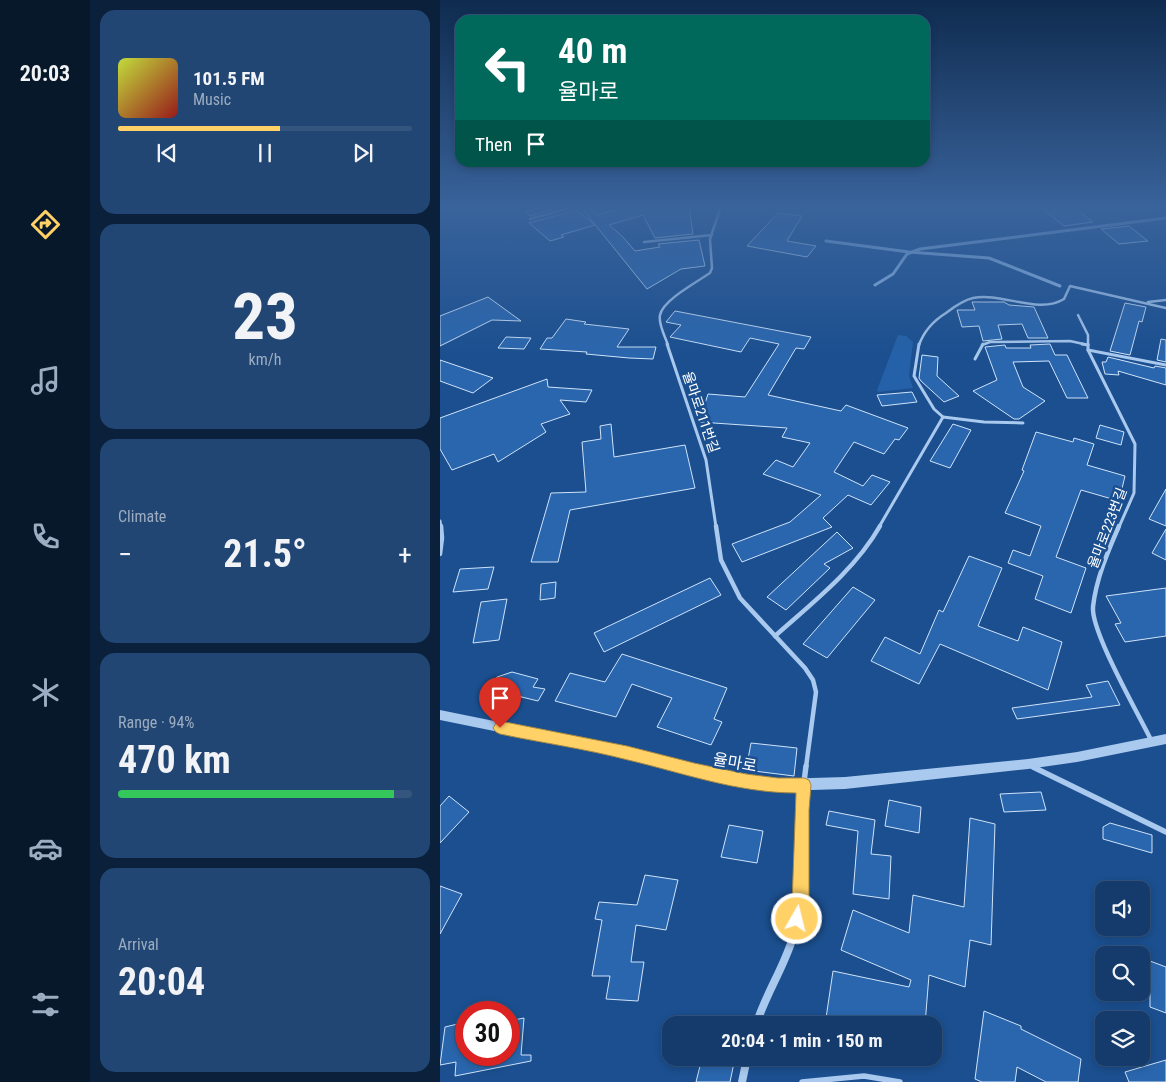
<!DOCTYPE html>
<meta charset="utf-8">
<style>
body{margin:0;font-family:"Roboto Condensed","Noto Sans KR",sans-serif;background:#214673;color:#f1f3f6;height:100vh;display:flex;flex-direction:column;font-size:19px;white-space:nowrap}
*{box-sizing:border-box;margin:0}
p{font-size:16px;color:#9dadc1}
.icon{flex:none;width:28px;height:28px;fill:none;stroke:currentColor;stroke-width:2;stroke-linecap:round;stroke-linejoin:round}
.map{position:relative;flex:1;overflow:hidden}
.details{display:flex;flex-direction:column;gap:10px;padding:10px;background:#0b203b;width:350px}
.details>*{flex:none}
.banner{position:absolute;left:15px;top:15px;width:475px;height:152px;border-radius:15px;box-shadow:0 2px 8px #0003,0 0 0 1px #33557e;background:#00695c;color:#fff;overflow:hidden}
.controls{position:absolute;left:655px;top:881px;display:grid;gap:10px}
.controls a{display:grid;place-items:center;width:55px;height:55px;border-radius:10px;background:#143b6b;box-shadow:0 2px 8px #0003,0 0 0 1px #33557e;font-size:25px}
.speed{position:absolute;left:15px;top:1001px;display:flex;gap:10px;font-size:25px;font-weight:700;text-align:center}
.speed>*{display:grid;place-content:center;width:65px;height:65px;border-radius:50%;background:#143b6b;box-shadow:0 2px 8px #0003,0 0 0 1px #33557e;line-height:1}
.speed .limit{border:8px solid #d22;background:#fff;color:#111}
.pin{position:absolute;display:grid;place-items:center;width:42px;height:42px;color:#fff;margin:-51px -21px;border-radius:50% 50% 50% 0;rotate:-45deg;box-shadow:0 0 5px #0007}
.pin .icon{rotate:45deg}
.me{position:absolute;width:55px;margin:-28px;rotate:8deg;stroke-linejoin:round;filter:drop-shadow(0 0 4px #0008)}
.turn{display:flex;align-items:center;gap:18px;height:105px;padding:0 20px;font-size:22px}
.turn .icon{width:65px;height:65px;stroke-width:2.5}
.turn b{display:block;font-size:35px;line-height:42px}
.then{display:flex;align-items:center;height:48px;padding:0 20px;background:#0003;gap:10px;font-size:19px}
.big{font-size:38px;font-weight:700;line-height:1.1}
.details .card{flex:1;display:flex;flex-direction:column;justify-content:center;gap:8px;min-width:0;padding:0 18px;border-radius:15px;background:#214673}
.details .dial{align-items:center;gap:0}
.dial b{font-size:65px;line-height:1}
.song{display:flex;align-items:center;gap:15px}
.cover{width:60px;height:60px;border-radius:8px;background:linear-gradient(135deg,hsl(70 70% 55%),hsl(0 70% 35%))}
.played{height:5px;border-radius:2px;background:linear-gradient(90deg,#ffd166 55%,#33557e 55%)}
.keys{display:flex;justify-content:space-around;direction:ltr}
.heat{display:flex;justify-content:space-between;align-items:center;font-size:28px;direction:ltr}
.charge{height:8px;border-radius:4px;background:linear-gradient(90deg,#34c759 94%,#33557e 0)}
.trip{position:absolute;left:222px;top:1016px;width:280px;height:50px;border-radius:15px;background:#143b6b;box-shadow:0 2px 8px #0003,0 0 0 1px #33557e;font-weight:700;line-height:50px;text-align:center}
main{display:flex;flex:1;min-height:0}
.tabs{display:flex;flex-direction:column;width:90px;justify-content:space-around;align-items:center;background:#08182b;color:#9dadc1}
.tabs .icon{width:35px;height:35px}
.tabs .selected{color:#ffd166}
.tabs b{font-size:22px;color:#f1f3f6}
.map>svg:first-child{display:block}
.green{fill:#2461a8}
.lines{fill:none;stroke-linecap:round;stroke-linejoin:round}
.stream{stroke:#9cc4f0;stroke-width:3}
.building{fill:#2a66ad;stroke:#cfe3fa}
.service-far3{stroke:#a9c9ee;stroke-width:2.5}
.service-far2{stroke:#a9c9ee;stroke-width:3}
.service-far1{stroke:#a9c9ee;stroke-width:4.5}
.service{stroke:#a9c9ee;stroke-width:5.5}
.minor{stroke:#a9c9ee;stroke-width:8}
.tertiary{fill:#a9c9ee;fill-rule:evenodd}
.route{fill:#ffd166;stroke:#a68842}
.labels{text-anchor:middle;stroke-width:5;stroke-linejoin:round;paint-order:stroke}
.street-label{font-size:14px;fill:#fff;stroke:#1b4f8f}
.near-street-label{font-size:16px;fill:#fff;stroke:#1b4f8f}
</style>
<main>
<nav class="tabs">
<b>20:03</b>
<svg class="icon selected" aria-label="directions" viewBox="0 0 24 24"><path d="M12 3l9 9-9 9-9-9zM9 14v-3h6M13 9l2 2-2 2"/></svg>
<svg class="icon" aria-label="music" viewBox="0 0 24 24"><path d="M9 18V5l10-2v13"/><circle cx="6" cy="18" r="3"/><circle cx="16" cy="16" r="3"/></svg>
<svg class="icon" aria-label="phone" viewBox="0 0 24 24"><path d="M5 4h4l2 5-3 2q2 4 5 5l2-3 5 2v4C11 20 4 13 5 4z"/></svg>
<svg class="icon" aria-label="climate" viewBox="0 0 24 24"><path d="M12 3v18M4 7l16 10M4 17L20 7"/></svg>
<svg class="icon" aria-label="car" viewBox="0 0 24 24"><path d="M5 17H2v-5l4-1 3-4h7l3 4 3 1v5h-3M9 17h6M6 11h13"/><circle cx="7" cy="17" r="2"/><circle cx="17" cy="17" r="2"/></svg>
<svg class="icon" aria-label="filters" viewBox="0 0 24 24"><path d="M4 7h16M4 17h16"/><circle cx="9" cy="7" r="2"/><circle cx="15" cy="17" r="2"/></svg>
</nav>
<section class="details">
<div class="card">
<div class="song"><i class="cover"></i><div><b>101.5 FM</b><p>Music</p></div></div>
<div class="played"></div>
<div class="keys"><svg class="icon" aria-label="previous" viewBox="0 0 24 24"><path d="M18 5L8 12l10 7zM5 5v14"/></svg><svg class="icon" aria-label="pause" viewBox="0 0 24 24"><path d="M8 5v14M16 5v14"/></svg><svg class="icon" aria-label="next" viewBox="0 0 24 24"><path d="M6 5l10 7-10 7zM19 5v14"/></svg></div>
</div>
<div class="card dial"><b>23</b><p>km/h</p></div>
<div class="card"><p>Climate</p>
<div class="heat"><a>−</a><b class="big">21.5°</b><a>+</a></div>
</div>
<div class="card"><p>Range · 94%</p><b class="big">470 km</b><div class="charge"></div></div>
<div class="card"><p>Arrival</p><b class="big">20:04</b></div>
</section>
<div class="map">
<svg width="726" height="1082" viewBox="0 0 726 1082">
<rect width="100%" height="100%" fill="#1b4f8f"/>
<polygon class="green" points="458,335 466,336 473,342 469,376 473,388 439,392 437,390"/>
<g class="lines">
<g class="stream">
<polyline points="386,241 469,252 549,258 620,286"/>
<polyline points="435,285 453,274 467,254 480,249 726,218"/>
</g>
</g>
<g class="building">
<polygon points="105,206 107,208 116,206 118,208 90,216 86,212"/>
<polygon points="199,206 233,206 234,208 249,206 253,234 215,238 203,215 169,225 182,236 195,251 220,247 218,244 259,240 265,266 241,269 207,289 144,211 149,207 157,215 186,207"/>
<polygon points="599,206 632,206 653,222 624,226"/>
<polygon points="136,210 155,225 121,235 124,237 110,241 89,223"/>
<polygon points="338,213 362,216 347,241 376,246 367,257 307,246"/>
<polygon points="689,226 708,241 679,244 661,229"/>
<polygon points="48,297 81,321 52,320 0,346 0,316"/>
<polygon points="532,302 564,302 569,305 594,307 608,338 588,338 582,324 558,325 562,339 543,341 539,326 522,327 517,310 535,310"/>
<polygon points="685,303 706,307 702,322 699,321 690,355 670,351"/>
<polygon points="235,311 371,337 364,349 356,348 328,395 401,411 406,405 468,428 459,440 455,439 444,454 414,442 394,472 423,486 432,475 450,482 431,505 408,495 383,518 392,527 302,562 292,544 350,522 381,495 323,474 336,460 353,467 370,443 342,437 347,428 259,422 268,394 305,397 339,344 310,338 301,352 230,337 241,325 226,322"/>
<polygon points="126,319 146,322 144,324 189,329 177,347 216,347 213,359 189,358 146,354 147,352 100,349 107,338 112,338"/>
<polygon points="66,337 91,338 84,349 58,348"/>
<polygon points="721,339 726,340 726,362 717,360"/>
<polygon points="610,344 615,355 627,355 648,398 627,398 609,361 573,362 583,387 605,401 579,419 574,419 533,391 557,380 545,347 565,345 566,348 591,348 590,345"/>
<polygon points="482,355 498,357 497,376 519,396 504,402 481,381 479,378"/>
<polygon points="668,357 714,368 715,366 726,368 726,385 678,371 679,375 665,374 662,362 666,362"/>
<polygon points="0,360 53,378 33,393 0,381"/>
<polygon points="107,379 108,387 152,390 146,402 120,400 130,414 101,424 106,432 58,462 54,454 12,470 0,449 0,418"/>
<polygon points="472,392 477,402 442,406 437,395"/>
<polygon points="171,424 174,457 245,445 255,488 130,510 118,562 91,562 111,493 146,492 142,442 161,439 160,426"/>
<polygon points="513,424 531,430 510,468 490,461"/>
<polygon points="660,425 684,432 681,445 656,438"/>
<polygon points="596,432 633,442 634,438 654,444 647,465 685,476 679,501 641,490 616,557 646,568 631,613 595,599 603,576 568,563 573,550 590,556 601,526 565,513 584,471 582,470"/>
<polygon points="726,489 726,526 709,519"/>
<polygon points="726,529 726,560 712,553"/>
<polygon points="397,532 413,548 384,564 390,568 346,610 327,597"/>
<polygon points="529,556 562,568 538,626 578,641 583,627 622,642 608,690 500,644 479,684 431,661 445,637 480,654 499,610 503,612"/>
<polygon points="54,567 48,589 13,592 20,569"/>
<polygon points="270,578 281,595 164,652 154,633"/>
<polygon points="116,582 115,598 100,600 101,584"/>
<polygon points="413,587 435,600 387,658 363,644"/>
<polygon points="726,588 726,636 685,642 675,624 681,623 666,596"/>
<polygon points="67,599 59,640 33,643 41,602"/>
<polygon points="182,654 287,688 274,719 282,722 271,745 217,727 232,698 192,684 176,717 115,701 130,673 165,682"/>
<polygon points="72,672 98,679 93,687 105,689 98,701 49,689 57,677"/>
<polygon points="668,681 680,705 577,719 572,708 652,697 646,685"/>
<polygon points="311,743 357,748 354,776 306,770"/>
<polygon points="601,792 606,810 564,812 560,794"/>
<polygon points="9,796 29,812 0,843 0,806"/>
<polygon points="449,800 481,807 479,833 445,826"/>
<polygon points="389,811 435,820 431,854 451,856 449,899 413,894 418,831 386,825"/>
<polygon points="530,818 555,824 551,945 530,940 525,987 489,975 485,1025 385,1025 393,971 469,987 471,980 401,950 413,910 469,933 473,895 524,907"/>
<polygon points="670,823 712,835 712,853 663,839 663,827"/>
<polygon points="289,825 323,831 317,863 281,857"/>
<polygon points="205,875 238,880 226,930 196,925 191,962 204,962 198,1001 166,999 170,976 152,976 162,920 155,919 159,902 197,905"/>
<polygon points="0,886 22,894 0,934"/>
<polygon points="710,961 726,967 726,1013 710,1007"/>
<polygon points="544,1011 581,1026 581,1029 641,1059 638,1082 606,1082 577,1067 575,1082 542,1082 535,1079"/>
<polygon points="84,1018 81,1055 91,1055 91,1061 15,1076 16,1062 0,1065 5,1027 26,1022 26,1055 69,1055 69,1021"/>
<polygon points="262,1058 295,1058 290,1082 256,1082"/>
<polygon points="726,1060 726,1082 689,1082 685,1072"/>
</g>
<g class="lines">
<g class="service-far3">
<polyline points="90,219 137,206"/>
<polyline points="204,242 272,235"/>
<polyline points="708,302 726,300"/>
<polyline points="638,315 648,335 648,345"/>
<path d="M228 345C225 336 218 324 220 315 223 300 257 282 270 273L272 268 270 239 281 206"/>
<path d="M479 345C484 331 493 321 506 313 514 307 523 300 533 298 562 292 598 315 624 299L630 286 726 308"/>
<polyline points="542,345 550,342 630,341 648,345"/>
</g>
<g class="service-far2">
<polyline points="227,344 266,460 276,527"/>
<polyline points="642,344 648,345"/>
<polyline points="648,344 648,350 695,444 694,493 679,527"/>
<polyline points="648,350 726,365"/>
<polyline points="535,359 543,344"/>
<polyline points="503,417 544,422 583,423"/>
<polyline points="0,521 1,527"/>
<polyline points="439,527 503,417 494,409 474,376 479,344"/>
</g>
<g class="service-far1">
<polyline points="276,526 281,560 300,598 365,668 373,680 376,692 366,767"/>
<path d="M679 526C668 551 656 579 653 607 651 632 698 713 711 740"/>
<polyline points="0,554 2,538 1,526"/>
<path d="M335 636C372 603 415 570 440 526"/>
</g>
<g class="service">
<polyline points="593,767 726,832"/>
<polyline points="364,782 366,766"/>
<polyline points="362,1082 424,1076 460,1082"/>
</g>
<g class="minor">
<path d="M316 1025C326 993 345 966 354 934 368 886 361 835 364 786"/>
<polyline points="302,1082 307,1058"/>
</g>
<polygon class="tertiary" points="0,710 187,748 254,765 338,779 405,777 588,759 637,752 726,734 726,744 637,762 588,769 405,789 338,791 254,777 187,758 0,720"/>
</g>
<linearGradient id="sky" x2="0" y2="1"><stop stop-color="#0f2b4f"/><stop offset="0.58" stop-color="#39639b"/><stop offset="1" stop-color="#39639b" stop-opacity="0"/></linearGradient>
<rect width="726" height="357" fill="url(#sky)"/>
<path class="route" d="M60 721 187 746 254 763 306 774 338 778H364L369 780 371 785 369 810V904L363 925 357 927 351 925 349 919 352 904 356 793C298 793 243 773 188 760 146 749 103 743 60 734L56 732 53 728 56 723Z"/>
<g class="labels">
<g class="street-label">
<text transform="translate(261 412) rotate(71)" y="5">율마로211번길</text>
<text transform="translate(667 528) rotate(-69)" y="5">율마로223번길</text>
</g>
<g class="near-street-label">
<text transform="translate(295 762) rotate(10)" y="6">율마로</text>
</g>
</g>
</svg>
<div class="controls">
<a><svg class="icon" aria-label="sound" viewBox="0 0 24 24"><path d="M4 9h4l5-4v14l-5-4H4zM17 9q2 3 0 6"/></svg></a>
<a><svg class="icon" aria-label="search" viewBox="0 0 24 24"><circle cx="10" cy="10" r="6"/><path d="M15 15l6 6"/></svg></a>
<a><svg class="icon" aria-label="layers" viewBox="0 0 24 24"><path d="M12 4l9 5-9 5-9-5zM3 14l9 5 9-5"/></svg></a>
</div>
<div class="speed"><div class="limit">30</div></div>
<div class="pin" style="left:60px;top:728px;background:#d93025"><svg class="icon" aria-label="arrive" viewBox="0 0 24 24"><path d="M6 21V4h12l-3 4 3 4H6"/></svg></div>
<svg class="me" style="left:357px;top:919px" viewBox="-20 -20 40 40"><circle r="17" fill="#ffd166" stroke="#fff" stroke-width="3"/><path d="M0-11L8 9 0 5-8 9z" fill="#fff"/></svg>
<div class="trip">20:04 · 1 min · 150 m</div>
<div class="banner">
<div class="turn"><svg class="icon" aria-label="left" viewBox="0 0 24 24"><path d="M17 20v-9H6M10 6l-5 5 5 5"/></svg><div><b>40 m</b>율마로</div></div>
<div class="then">Then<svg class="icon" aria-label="arrive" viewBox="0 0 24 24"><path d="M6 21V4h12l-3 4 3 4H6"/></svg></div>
</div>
</div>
</main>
